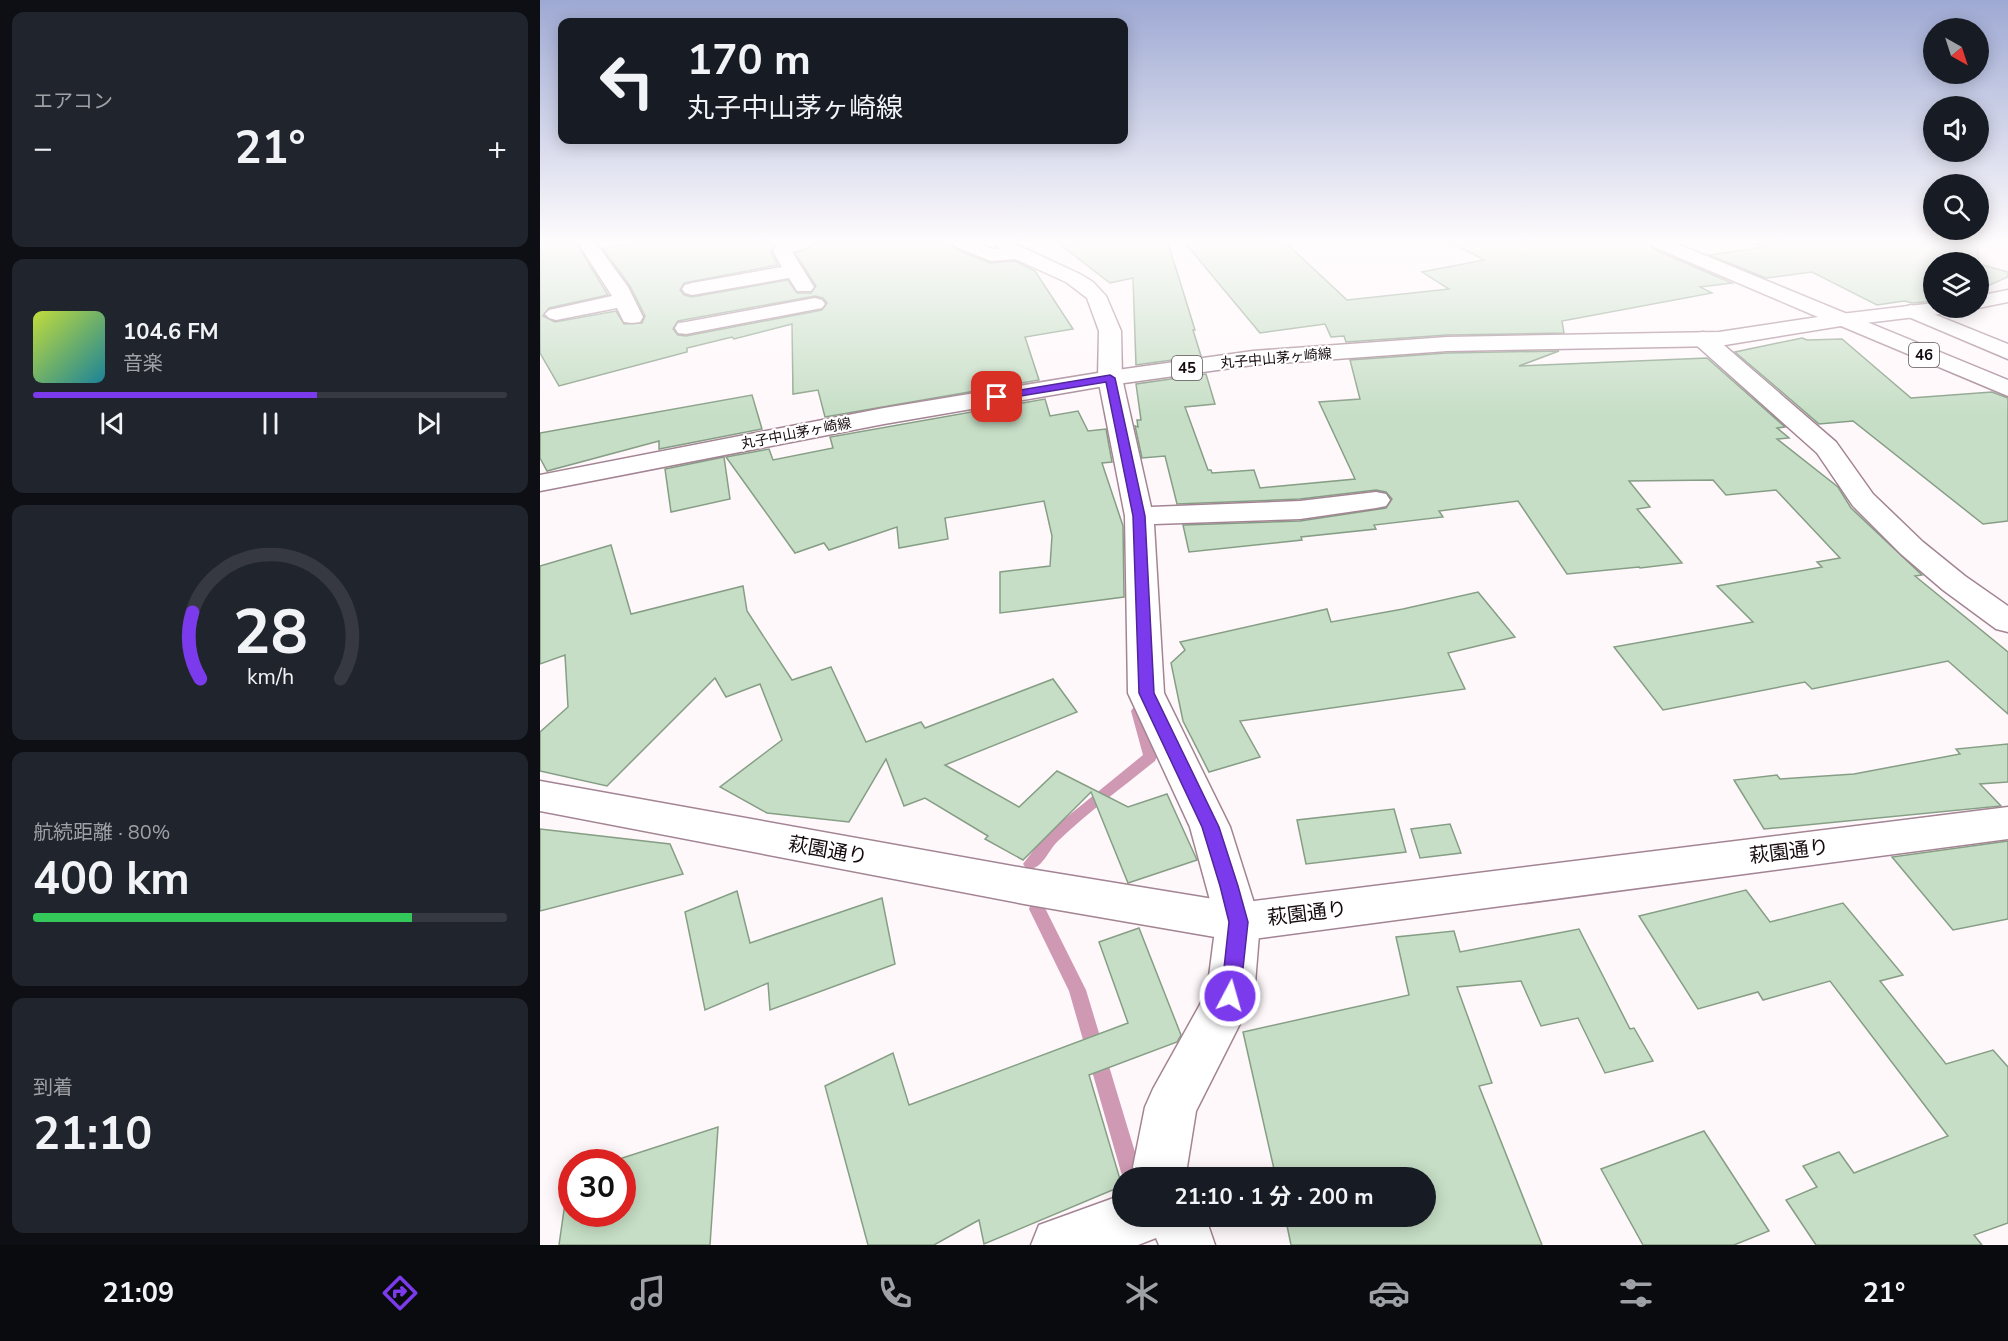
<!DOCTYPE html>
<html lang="ja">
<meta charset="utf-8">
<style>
body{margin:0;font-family:"Nunito Sans","Noto Sans JP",sans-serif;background:#20242c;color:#f1f3f6;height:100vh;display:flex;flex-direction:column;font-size:22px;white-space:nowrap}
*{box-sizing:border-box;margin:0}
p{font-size:20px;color:#9ea1a6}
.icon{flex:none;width:33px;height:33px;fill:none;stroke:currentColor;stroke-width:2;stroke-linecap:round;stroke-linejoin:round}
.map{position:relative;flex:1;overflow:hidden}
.details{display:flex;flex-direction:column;gap:12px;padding:12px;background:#0d0f14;width:540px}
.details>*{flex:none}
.guide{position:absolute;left:18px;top:18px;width:570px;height:126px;border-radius:12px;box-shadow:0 3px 15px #0003;background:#171b24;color:#f1f3f6;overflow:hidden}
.needle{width:39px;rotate:141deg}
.tools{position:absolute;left:1383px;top:18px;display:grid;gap:12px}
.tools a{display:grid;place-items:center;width:66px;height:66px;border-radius:50%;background:#171b24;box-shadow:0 3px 15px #0003;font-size:30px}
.speed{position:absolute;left:18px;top:1149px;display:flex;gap:12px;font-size:30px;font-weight:700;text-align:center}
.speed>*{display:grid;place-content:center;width:78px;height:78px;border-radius:50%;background:#171b24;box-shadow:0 3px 15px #0003;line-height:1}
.speed .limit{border:9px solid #d22;background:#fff;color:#111}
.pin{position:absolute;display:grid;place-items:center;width:51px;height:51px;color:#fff;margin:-26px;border-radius:12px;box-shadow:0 3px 9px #0006}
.me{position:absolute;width:66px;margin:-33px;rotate:6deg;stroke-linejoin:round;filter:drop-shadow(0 0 4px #0008)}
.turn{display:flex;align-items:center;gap:21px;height:126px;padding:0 30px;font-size:27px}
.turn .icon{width:78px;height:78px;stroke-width:2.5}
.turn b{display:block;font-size:42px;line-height:51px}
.big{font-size:45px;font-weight:700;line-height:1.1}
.details .widget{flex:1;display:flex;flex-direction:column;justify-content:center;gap:9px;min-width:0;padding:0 21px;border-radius:12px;background:#20242c}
.details .dial{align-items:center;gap:0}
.dial svg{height:156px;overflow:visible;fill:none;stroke:#363941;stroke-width:7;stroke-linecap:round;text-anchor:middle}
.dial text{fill:#f1f3f6;stroke:none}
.song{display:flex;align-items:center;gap:18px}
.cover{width:72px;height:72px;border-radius:9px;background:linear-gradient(135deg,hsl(70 70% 55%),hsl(190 70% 35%))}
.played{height:6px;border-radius:3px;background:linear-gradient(90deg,#7c3aed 60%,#363941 60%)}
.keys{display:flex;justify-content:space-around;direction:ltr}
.heat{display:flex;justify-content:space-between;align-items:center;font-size:33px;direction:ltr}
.charge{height:9px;border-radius:4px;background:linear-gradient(90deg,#34c759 80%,#363941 0)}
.trip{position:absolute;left:572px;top:1167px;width:324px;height:60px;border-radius:30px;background:#171b24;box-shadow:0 3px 15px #0003;font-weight:700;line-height:60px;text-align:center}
.tabs{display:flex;height:96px;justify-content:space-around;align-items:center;background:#090b0e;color:#9ea1a6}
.tabs .icon{width:42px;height:42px}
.tabs .current{color:#7c3aed}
.tabs b{font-size:27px;color:#f1f3f6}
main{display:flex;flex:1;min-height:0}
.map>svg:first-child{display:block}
.built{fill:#feedf5}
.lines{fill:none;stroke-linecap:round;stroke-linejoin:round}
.stream{fill:#cf99b4;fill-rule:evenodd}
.building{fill:#c6dec5;stroke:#879e86;stroke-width:1.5;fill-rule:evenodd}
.minor-casing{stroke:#a38493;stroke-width:3}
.tertiary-casing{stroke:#a38493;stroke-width:3}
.primary-casing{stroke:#a38493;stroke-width:3}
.minor{fill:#fff;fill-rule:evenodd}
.tertiary{fill:#fff;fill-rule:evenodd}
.primary{fill:#fff;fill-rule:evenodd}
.route{fill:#7c3aed;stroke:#51269a;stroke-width:1.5}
.labels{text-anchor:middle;stroke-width:4.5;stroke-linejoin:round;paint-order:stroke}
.far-street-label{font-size:14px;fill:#150a0f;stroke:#fff}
.shield{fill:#fff;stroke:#5b5457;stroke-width:1.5}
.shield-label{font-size:15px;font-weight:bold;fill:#150a0f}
.near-street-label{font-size:20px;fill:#150a0f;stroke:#fff}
</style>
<main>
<section class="details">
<div class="widget"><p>エアコン</p>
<div class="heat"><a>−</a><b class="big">21°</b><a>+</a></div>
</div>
<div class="widget">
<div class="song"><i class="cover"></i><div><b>104.6 FM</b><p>音楽</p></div></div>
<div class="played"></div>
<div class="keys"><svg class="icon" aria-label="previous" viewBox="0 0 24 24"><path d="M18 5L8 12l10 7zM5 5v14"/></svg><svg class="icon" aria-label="pause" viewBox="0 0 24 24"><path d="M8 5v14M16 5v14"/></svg><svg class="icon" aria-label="next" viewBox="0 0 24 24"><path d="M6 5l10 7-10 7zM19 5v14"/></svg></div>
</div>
<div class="widget dial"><svg viewBox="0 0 100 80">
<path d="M14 69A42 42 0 1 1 86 69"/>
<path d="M14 69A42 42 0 0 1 10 35" stroke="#7c3aed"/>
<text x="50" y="56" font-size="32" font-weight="700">28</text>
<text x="50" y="72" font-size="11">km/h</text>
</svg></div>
<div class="widget"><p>航続距離 · 80%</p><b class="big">400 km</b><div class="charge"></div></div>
<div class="widget"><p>到着</p><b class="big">21:10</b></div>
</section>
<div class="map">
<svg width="1468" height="1245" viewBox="0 0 1468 1245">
<rect width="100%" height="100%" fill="#fff8fb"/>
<polygon class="built" points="1354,243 1468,243 1468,273 1439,265 1438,262 1428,262"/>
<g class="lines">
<g class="stream">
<path d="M598 706 603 708 605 711 617 757 615 761C583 787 548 812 518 841 508 850 501 873 486 868L483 864 486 860 506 834 603 755 591 711 593 708Z"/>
<polygon points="497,902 503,904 546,990 601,1172 599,1178 583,1178 581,1172 529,991 489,909 491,904"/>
</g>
</g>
<g class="building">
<path d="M0 243H36L68 295 9 308 3 316 15 322 76 311 84 324 102 323 105 316 90 286 63 249 92 243H235L231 252 238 265 144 283 140 290 144 295 152 297 248 280 257 293H271L276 286 255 253 269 249 273 243H411L415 249 450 263 475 261 495 271 533 329 485 337 499 380 285 417 278 390 253 394 252 324 194 339 192 337 147 348V352L19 386 0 353ZM275 296 283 298 287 303 282 310 146 336 138 335 133 329 138 321Z"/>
<polygon points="518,243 628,243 655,330 653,330 661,356 596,365 593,278 570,283"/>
<polygon points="645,243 746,243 807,300 909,289 882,272 944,260 912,243 1109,243 1113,249 1192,283 1160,287 1172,293 1022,321 1024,333 907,335 806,342 804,336 791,337 785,324 720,333"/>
<polygon points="1216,243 1437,243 1439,264 1468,272 1468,277 1438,290 1438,262 1394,262 1394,301 1373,303 1364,301 1337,305 1272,272 1226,278 1169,255 1224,247"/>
<polygon points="1262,338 1267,340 1302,339 1371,398 1452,392 1468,398 1468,521 1443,524 1313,421 1279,424 1195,352"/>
<polygon points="1019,351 979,366 1167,358 1245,427 1237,428 1249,438 1237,439 1298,487 1311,508 1382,575 1375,576 1468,652 1468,714 1408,661 1272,689 1265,682 1123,710 1074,647 1213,622 1177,586 1282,567 1277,562 1300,558 1236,490 1186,495 1173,480 1089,481 1110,507 1097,509 1142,563 1100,568 1099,567 1027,574 978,501 899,511 903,517 834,525 836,529 761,537 762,540 649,552 643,525 760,521 846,508 852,499 846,492 836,490 760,499 637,504 625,456 602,458 595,426 598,427 597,420 601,420 596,384 666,374 675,404 645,407 668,470 671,470 672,473 714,470 720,488 815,479 779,402 820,399 810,360 907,353"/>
<polygon points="212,395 222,429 119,449 119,441 7,471 0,458 0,433"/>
<polygon points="505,399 510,416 538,411 548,431 566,429 572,462 562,463 583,526 584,597 460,613 460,572 510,566 512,536 504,501 405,518 408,539 359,548 357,527 289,550 284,543 255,553 186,457 229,449 233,460 293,448 290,437"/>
<polygon points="184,457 190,499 131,512 125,469"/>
<polygon points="71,545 91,614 203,586 207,611 252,680 291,667 326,742 381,722 385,728 513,679 537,712 405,765 479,807 517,771 588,807 627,794 657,860 588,883 551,792 483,860 445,839 448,836 385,798 364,806 346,759 309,822 227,813 180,787 242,740 220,684 186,697 175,678 67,786 0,771 0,732 28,707 25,655 0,664 0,566"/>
<polygon points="938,592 975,637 908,653 925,689 700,721 720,757 669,772 643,721 631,663 645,650 640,642 787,609 791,622 863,609"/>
<polygon points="1468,744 1468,782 1440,784 1461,806 1224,829 1194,780 1237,775 1240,779 1314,774 1420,754 1416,749"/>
<polygon points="854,809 866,852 766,864 757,820"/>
<polygon points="910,824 921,853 880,858 871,829"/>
<polygon points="0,829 130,844 143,874 0,911"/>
<polygon points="1468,841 1468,919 1413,930 1352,857"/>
<polygon points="1206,890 1230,922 1303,903 1363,975 1340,981 1406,1064 1453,1050 1468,1067 1468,1223 1434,1235 1442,1245 1276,1245 1246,1200 1277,1187 1263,1166 1299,1152 1314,1173 1408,1136 1290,981 1223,1000 1218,992 1158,1009 1099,916"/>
<polygon points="197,891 210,943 342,898 355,964 230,1010 228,983 165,1010 145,912"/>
<polygon points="599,928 641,1035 637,1042 549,1075 582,1186 444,1244 439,1220 394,1245 328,1245 285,1086 353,1053 369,1105 588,1023 559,942"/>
<polygon points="1039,929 1090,1029 1094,1028 1113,1061 1065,1073 1038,1018 1001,1026 981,981 917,987 952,1083 939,1086 1002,1245 751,1245 745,1216 885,1216 885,1178 736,1178 703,1032 869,995 856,937 914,931 920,952"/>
<polygon points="178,1127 170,1245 19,1245 29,1175 32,1174 32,1214 82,1214 82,1162 70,1162"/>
<polygon points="1164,1131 1229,1231 1194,1245 1103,1245 1061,1169"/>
</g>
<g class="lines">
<g class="minor-casing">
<g id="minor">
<polygon points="38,243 56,243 88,287 103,317 100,322 92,323 84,322 77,308 16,320 9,318 5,314 9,310 72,296"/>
<polygon points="242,243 271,243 268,247 252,252 274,287 271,291 257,291 249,278 152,295 145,293 142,289 145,285 152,283 242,267 233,251 237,244"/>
<polygon points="413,243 438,243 453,249 459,249 455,243 473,243 540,274 553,282 566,296 581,331 582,378 611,507 760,501 836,492 846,494 850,500 846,506 836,508 760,519 614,524 624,693 690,827 720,922 714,996 656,1111 647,1167 651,1178 597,1178 593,1167 605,1107 613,1089 667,992 676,922 650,827 588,693 585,516 558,378 559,331 547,298 526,282 475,259 451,261 416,247"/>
<polygon points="275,298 282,300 285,304 282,308 146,334 138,333 135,328 138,323 146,322"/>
<polygon points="1371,305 1468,344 1468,359 1364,315 1361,311 1364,307"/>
<polygon points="1163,332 1171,334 1296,442 1333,494 1383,542 1425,576 1468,606 1468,632 1456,629 1403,590 1361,554 1313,506 1277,453 1155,344 1152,339 1155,334"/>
<polygon points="582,1195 582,1216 665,1216 675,1245 619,1245 616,1238 598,1245 491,1245 499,1225"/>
</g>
</g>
<g class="tertiary-casing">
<g id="tertiary">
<polygon points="1468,290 1468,302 1438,308 1435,308 1438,308 1438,296"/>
<polygon points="1394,303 1394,308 1410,308 1407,312 1400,314 1301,326 1293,325 1290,320 1293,315 1301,314"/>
<polygon points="0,781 484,868 698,903 1468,807 1468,839 698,941 484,904 0,811"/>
</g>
</g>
<g class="primary-casing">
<polygon id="primary" points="1111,243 1135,243 1468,380 1468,396 1301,326 1179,346 907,351 713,365 570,385 344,424 0,491 0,475 344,408 570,371 713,351 907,337 1179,332 1278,317 1114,247"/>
</g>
<use href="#minor" class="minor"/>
<use href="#tertiary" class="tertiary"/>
<use href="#primary" class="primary"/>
</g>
<linearGradient id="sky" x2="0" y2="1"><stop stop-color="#9ea9d3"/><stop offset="0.58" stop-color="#fffcfd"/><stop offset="1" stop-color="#fffcfd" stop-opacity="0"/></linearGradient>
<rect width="1468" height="417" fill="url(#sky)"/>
<polygon class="route" points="570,375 575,378 605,516 614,693 679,827 698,886 708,922 700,996 697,1003 690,1005 684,1003 681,996 689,922 680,886 662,827 599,693 593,516 566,382 457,400 452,397 457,394"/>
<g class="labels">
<g class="far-street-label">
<text transform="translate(736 358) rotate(-5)" y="5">丸子中山茅ヶ崎線</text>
<text transform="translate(256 433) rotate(-11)" y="5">丸子中山茅ヶ崎線</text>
</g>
<g class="shield">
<rect x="1369" y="343" width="30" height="24" rx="4.5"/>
<rect x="632" y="356" width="30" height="24" rx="4.5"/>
</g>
<g class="shield-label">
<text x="1384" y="360">46</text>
<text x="647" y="373">45</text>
</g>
<g class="near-street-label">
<text transform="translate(288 850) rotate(10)" y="7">萩園通り</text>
<text transform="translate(1249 851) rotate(-7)" y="7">萩園通り</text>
<text transform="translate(767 913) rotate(-7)" y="7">萩園通り</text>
</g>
</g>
</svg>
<div class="tools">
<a><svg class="needle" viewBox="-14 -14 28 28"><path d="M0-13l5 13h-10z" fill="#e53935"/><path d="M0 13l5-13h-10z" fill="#9ea1a6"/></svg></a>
<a><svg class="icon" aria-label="sound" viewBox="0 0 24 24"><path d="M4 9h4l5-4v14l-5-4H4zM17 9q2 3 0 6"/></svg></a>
<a><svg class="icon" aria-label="search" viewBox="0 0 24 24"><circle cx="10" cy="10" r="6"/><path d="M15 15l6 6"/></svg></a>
<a><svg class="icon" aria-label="layers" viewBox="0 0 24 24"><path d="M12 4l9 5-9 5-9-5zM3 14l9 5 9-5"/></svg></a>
</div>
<div class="speed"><div class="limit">30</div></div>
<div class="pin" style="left:457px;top:397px;background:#d93025"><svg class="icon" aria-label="arrive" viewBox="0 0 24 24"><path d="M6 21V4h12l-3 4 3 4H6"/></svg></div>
<svg class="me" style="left:690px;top:996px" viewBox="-20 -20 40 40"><circle r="17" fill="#7c3aed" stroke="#fff" stroke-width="3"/><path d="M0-11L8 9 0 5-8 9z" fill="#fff"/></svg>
<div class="trip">21:10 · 1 分 · 200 m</div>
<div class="guide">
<div class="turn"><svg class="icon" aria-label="left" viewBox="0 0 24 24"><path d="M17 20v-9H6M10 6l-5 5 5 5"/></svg><div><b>170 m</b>丸子中山茅ヶ崎線</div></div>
</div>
</div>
</main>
<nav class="tabs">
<b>21:09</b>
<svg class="icon current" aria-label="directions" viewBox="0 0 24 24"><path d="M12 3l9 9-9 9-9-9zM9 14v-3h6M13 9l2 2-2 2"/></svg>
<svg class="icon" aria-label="music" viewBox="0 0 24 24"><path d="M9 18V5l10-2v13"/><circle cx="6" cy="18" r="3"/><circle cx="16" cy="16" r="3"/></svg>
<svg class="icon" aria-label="phone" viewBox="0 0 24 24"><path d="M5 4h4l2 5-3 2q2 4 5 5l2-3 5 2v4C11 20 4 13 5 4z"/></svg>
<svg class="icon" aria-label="climate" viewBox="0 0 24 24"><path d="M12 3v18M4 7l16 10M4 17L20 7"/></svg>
<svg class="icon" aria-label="car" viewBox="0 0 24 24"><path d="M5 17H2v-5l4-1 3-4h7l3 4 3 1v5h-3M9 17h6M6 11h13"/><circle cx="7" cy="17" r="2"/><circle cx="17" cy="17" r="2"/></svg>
<svg class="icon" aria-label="filters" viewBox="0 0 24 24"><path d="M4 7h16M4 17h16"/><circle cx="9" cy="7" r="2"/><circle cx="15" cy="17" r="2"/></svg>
<b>21°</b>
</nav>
